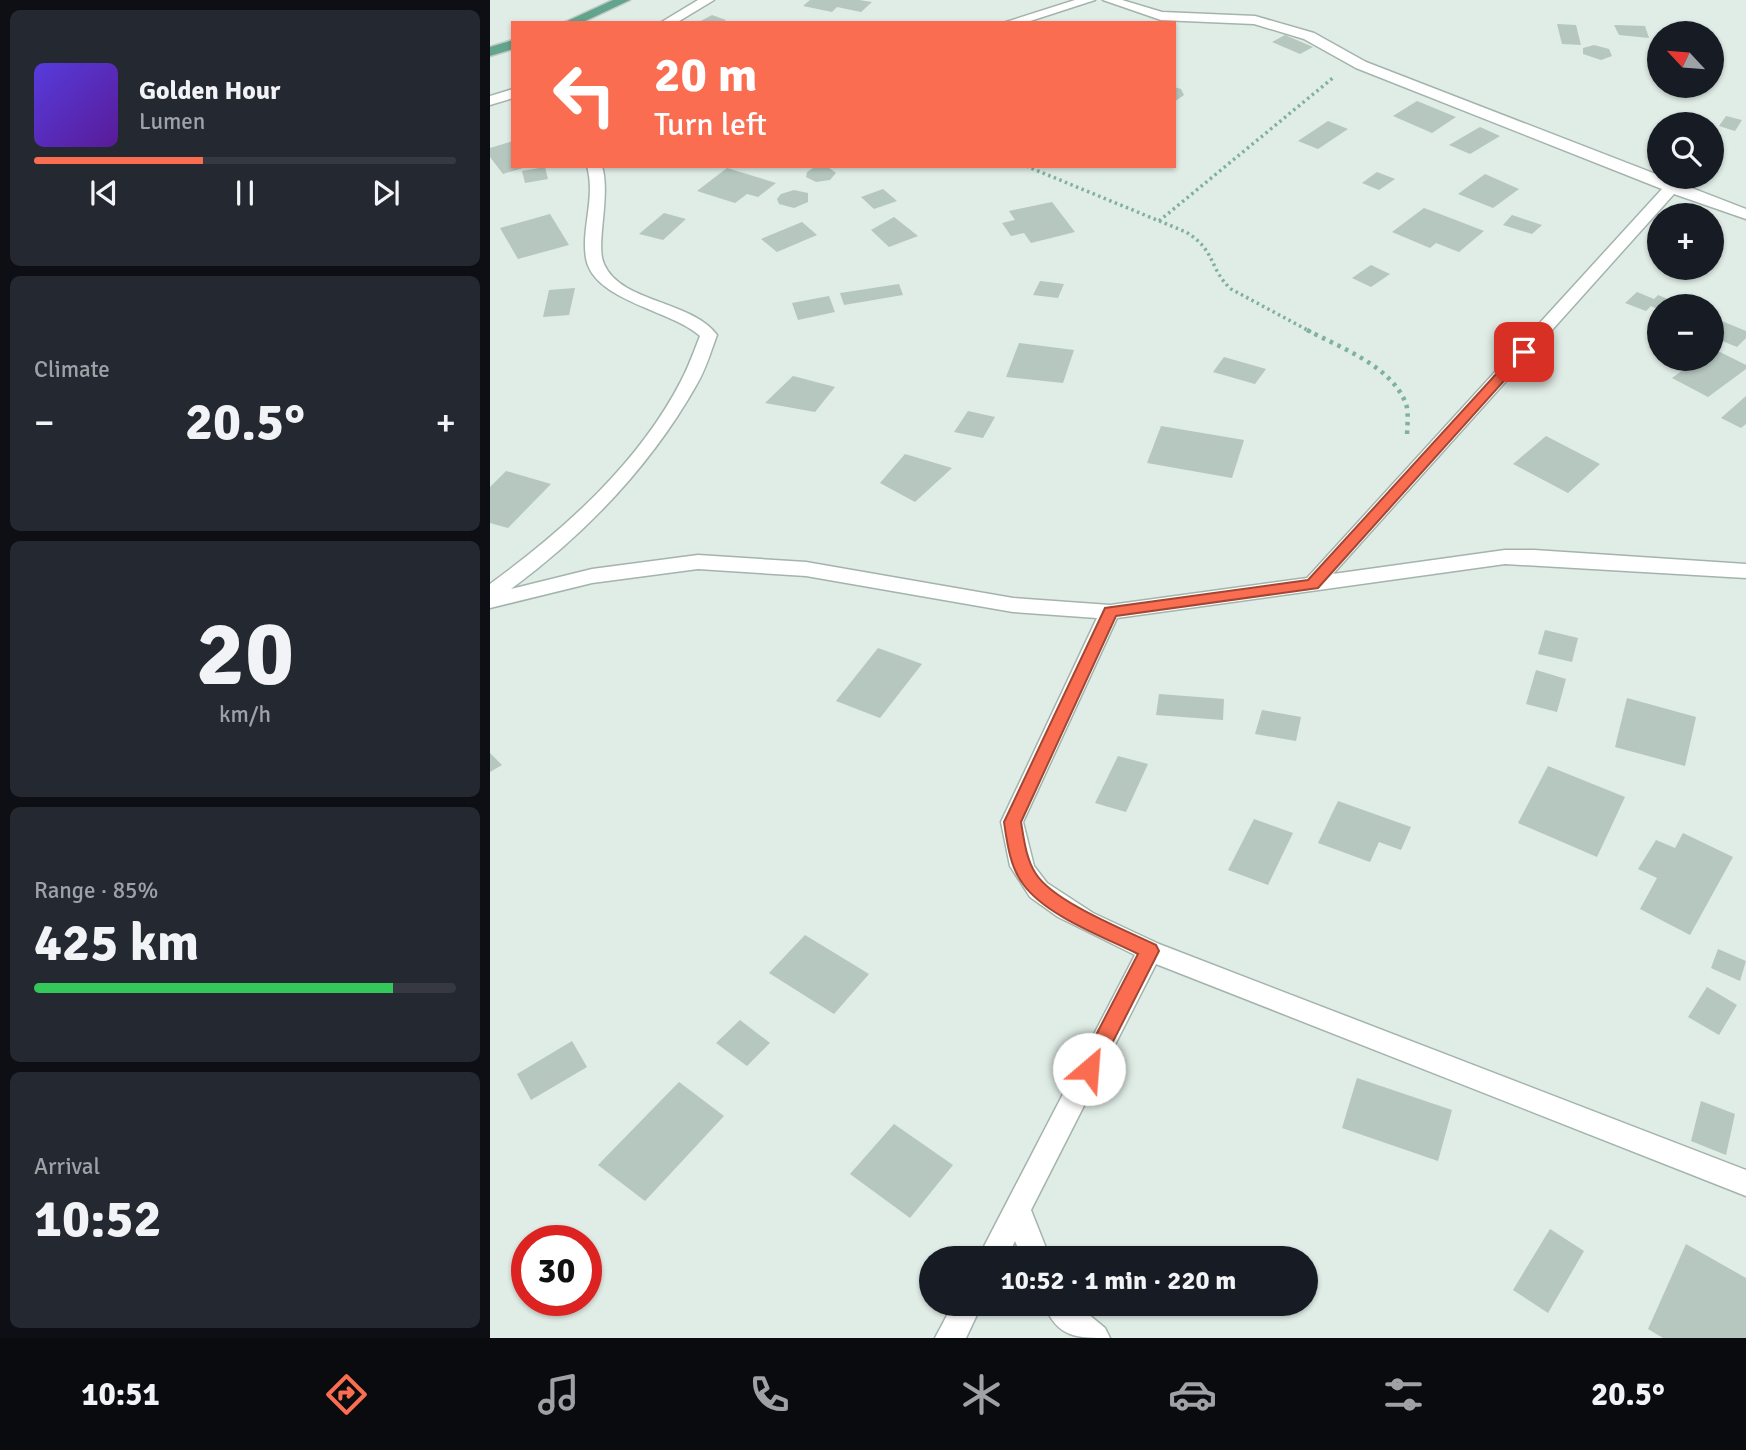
<!DOCTYPE html>
<meta charset="utf-8">
<style>
body{margin:0;font-family:Signika,sans-serif;background:#242831;color:#f1f3f6;height:100vh;display:flex;flex-direction:column;font-size:26px;white-space:nowrap}
*{box-sizing:border-box;margin:0}
p{font-size:23px;color:#9ea1a6}
.icon{flex:none;width:38px;height:38px;fill:none;stroke:currentColor;stroke-width:2;stroke-linecap:round;stroke-linejoin:round}
.map{position:relative;flex:1;overflow:hidden}
.details{display:flex;flex-direction:column;gap:10px;padding:10px;background:#0d0f14;width:490px}
.details>*{flex:none}
.top-card{position:absolute;left:21px;top:21px;width:665px;height:147px;border-radius:0px;box-shadow:0 2px 5px #0004;background:#fa6d50;color:#fff;overflow:hidden}
.needle{width:46px;rotate:296deg}
.tools{position:absolute;left:1157px;top:21px;display:grid;gap:14px}
.tools a{display:grid;place-items:center;width:77px;height:77px;border-radius:50%;background:#171b24;box-shadow:0 2px 5px #0004;font-size:35px}
.speed{position:absolute;left:21px;top:1225px;display:flex;gap:14px;font-size:35px;font-weight:700;text-align:center}
.speed>*{display:grid;place-content:center;width:91px;height:91px;border-radius:50%;background:#171b24;box-shadow:0 2px 5px #0004;line-height:1}
.speed .limit{border:10px solid #d22;background:#fff;color:#111}
.pin{position:absolute;display:grid;place-items:center;width:60px;height:60px;color:#fff;margin:-30px;border-radius:14px;box-shadow:0 4px 10px #0006}
.me{position:absolute;width:77px;margin:-38px;rotate:27deg;stroke-linejoin:round;filter:drop-shadow(0 0 5px #0008)}
.turn{display:flex;align-items:center;gap:24px;height:147px;padding:0 28px;font-size:32px}
.turn .icon{width:91px;height:91px;stroke-width:2.5}
.turn b{display:block;font-size:49px;line-height:60px}
.big{font-size:52px;font-weight:700;line-height:1.1}
.details .tile{flex:1;display:flex;flex-direction:column;justify-content:center;gap:10px;min-width:0;padding:0 24px;border-radius:10px;background:#242831}
.details .dial{align-items:center;gap:0}
.dial b{font-size:91px;line-height:1}
.song{display:flex;align-items:center;gap:21px}
.cover{width:84px;height:84px;border-radius:10px;background:linear-gradient(135deg,hsl(250 70% 55%),hsl(270 70% 35%))}
.played{height:7px;border-radius:4px;background:linear-gradient(90deg,#fa6d50 40%,#363941 40%)}
.keys{display:flex;justify-content:space-around;direction:ltr}
.heat{display:flex;justify-content:space-between;align-items:center;font-size:38px;direction:ltr}
.charge{height:10px;border-radius:5px;background:linear-gradient(90deg,#34c759 85%,#363941 0)}
.trip{position:absolute;left:429px;top:1246px;width:399px;height:70px;border-radius:35px;background:#171b24;box-shadow:0 2px 5px #0004;font-weight:700;line-height:70px;text-align:center}
.menu{display:flex;height:112px;justify-content:space-around;align-items:center;background:#090b0e;color:#9ea1a6}
.menu .icon{width:49px;height:49px}
.menu .on{color:#fa6d50}
.menu b{font-size:32px;color:#f1f3f6}
main{display:flex;flex:1;min-height:0}
.map>svg:first-child{display:block}
.building{fill:#b5c7bf}
.lines{fill:none;stroke-linecap:round;stroke-linejoin:round}
.minor-casing{stroke:#a3b4ad;stroke-width:3}
.major-casing{stroke:#c1c9c6;stroke-width:3}
.path-far1{stroke:#7fb29e;stroke-width:3.5;stroke-dasharray:2.5 3.5;stroke-linecap:butt}
.path{stroke:#7fb29e;stroke-width:4.5;stroke-dasharray:3.5 5;stroke-linecap:butt}
.minor{fill:#fff;fill-rule:evenodd}
.major{fill:#62a48e;fill-rule:evenodd}
.route{fill:#fa6d50;stroke:#a24734;stroke-width:2}
</style>
<main>
<section class="details">
<div class="tile">
<div class="song"><i class="cover"></i><div><b>Golden Hour</b><p>Lumen</p></div></div>
<div class="played"></div>
<div class="keys"><svg class="icon" aria-label="previous" viewBox="0 0 24 24"><path d="M18 5L8 12l10 7zM5 5v14"/></svg><svg class="icon" aria-label="pause" viewBox="0 0 24 24"><path d="M8 5v14M16 5v14"/></svg><svg class="icon" aria-label="next" viewBox="0 0 24 24"><path d="M6 5l10 7-10 7zM19 5v14"/></svg></div>
</div>
<div class="tile"><p>Climate</p>
<div class="heat"><a>−</a><b class="big">20.5°</b><a>+</a></div>
</div>
<div class="tile dial"><b>20</b><p>km/h</p></div>
<div class="tile"><p>Range · 85%</p><b class="big">425 km</b><div class="charge"></div></div>
<div class="tile"><p>Arrival</p><b class="big">10:52</b></div>
</section>
<div class="map">
<svg width="1256" height="1338" viewBox="0 0 1256 1338">
<rect width="100%" height="100%" fill="#e0ece6"/>
<g class="building">
<polygon points="320,0 369,0 382,2 371,12 347,7 342,12 313,6"/>
<polygon points="222,15 236,20 231,23 207,23"/>
<polygon points="1067,24 1086,25 1091,45 1072,44"/>
<polygon points="1124,25 1155,26 1159,38 1129,35"/>
<polygon points="795,35 823,47 810,54 782,42"/>
<polygon points="1104,45 1119,49 1122,56 1111,60 1093,54 1093,48"/>
<polygon points="684,87 691,89 694,95 684,102"/>
<polygon points="927,101 966,117 942,133 903,116"/>
<polygon points="1236,116 1252,120 1245,131 1229,126"/>
<polygon points="838,121 858,129 828,149 808,141"/>
<polygon points="990,127 1010,136 980,154 959,145"/>
<polygon points="23,141 23,166 36,167 13,174 0,157 0,148"/>
<polygon points="55,167 58,179 35,183 32,171"/>
<polygon points="338,167 346,173 340,180 326,182 316,177 317,172 323,168"/>
<polygon points="237,168 286,183 268,197 257,194 245,203 207,191"/>
<polygon points="887,172 905,179 889,190 872,183"/>
<polygon points="995,174 1029,189 1003,208 968,194"/>
<polygon points="393,189 407,201 384,209 371,197"/>
<polygon points="304,190 318,193 318,202 304,208 289,204 287,199 291,194"/>
<polygon points="562,202 585,232 541,243 534,233 521,236 512,223 525,220 519,211"/>
<polygon points="934,208 971,222 994,231 969,252 946,243 940,248 902,232"/>
<polygon points="174,213 196,219 173,240 149,234"/>
<polygon points="60,214 79,245 28,259 10,228"/>
<polygon points="1022,215 1052,225 1042,234 1013,225"/>
<polygon points="404,217 428,236 399,247 381,230"/>
<polygon points="312,222 327,235 287,252 271,239"/>
<polygon points="881,265 900,274 881,287 862,278"/>
<polygon points="550,281 574,284 568,298 543,295"/>
<polygon points="409,284 413,295 354,305 350,293"/>
<polygon points="85,288 79,315 53,317 59,290"/>
<polygon points="1147,292 1164,299 1168,295 1195,306 1169,306 1169,310 1161,306 1156,311 1135,303"/>
<polygon points="339,296 345,312 308,320 302,303"/>
<polygon points="1222,317 1256,331 1256,338 1247,347 1225,338 1228,335 1222,333"/>
<polygon points="529,343 584,350 573,383 516,377"/>
<polygon points="1222,348 1256,365 1256,369 1218,397 1182,378 1208,359 1222,359"/>
<polygon points="734,357 776,369 765,384 723,372"/>
<polygon points="303,376 345,387 325,412 275,403"/>
<polygon points="1256,396 1256,424 1251,428 1231,418"/>
<polygon points="478,411 505,417 493,438 464,432"/>
<polygon points="671,426 754,440 742,478 657,463"/>
<polygon points="1056,436 1110,464 1078,493 1023,464"/>
<polygon points="415,454 462,468 425,502 390,483"/>
<polygon points="16,471 61,484 18,528 0,523 0,487"/>
<polygon points="1055,630 1088,638 1082,662 1048,654"/>
<polygon points="388,648 432,664 390,718 346,701"/>
<polygon points="1046,670 1076,679 1067,712 1036,704"/>
<polygon points="669,694 734,699 733,720 666,715"/>
<polygon points="1137,698 1206,717 1195,766 1125,747"/>
<polygon points="772,710 811,717 806,741 765,734"/>
<polygon points="0,753 12,765 0,772"/>
<polygon points="628,756 658,764 636,812 605,803"/>
<polygon points="1058,766 1135,797 1107,857 1028,823"/>
<polygon points="848,801 921,827 911,850 889,842 880,862 828,843"/>
<polygon points="764,819 803,833 778,885 738,870"/>
<polygon points="1193,833 1243,857 1200,935 1150,909 1167,878 1148,869 1166,840 1185,848"/>
<polygon points="315,935 379,974 344,1014 279,973"/>
<polygon points="1228,949 1256,961 1250,981 1221,968"/>
<polygon points="1217,987 1247,1005 1229,1035 1198,1017"/>
<polygon points="250,1020 280,1043 257,1066 226,1043"/>
<polygon points="82,1041 97,1067 41,1100 27,1074"/>
<polygon points="867,1078 962,1110 948,1161 852,1128"/>
<polygon points="189,1082 234,1116 155,1201 108,1165"/>
<polygon points="1211,1101 1245,1114 1236,1155 1201,1141"/>
<polygon points="404,1124 463,1165 420,1218 360,1174"/>
<polygon points="1060,1229 1094,1251 1058,1313 1023,1290"/>
<polygon points="1196,1244 1256,1278 1256,1338 1173,1338 1158,1329"/>
</g>
<g class="lines">
<g class="minor-casing">
<g id="minor">
<polygon points="208,0 224,0 186,23 170,23"/>
<polygon points="585,0 605,0 534,23 513,23"/>
<path d="M613 0H632L672 12 765 16 824 33 876 62 1256 209V219L1184 194 843 574 1015 550H1044L1256 564V578L1015 564 627 618 533 822 544 866 557 883 603 913 669 944 1256 1170V1196L666 964 541 1210 560 1258H532L525 1241 517 1258H488L645 955 568 917 540 897 520 866 511 822 607 618 523 612 316 576 208 569 102 583 0 608V584C74 530 149 463 191 381 199 366 204 351 210 336 182 310 103 301 96 258 91 228 106 198 97 166H112C121 196 105 245 114 264 131 303 201 300 227 335 221 351 216 369 207 384 161 466 95 534 21 589L102 569 208 555 316 562 523 598 620 605 817 578 1172 189 866 68 814 39 764 24 671 20Z"/>
<polygon points="23,89 23,98 0,105 0,96"/>
<polygon points="463,1304 492,1304 476,1338 445,1338"/>
<path d="M554 1304H586L615 1328 620 1338C587 1338 567 1338 554 1304Z"/>
</g>
</g>
<g class="major-casing">
<g id="major">
<polygon points="123,0 140,0 91,23 73,23"/>
<polygon points="23,40 23,49 0,56 0,47"/>
</g>
</g>
<g class="path-far1">
<path d="M536 166 696 232C726 250 719 269 741 289L821 332"/>
<polyline points="669,221 844,77"/>
</g>
<path class="path" d="M817 330C851 348 902 366 916 404 919 413 917 427 917 437"/>
<use href="#minor" class="minor"/>
<use href="#major" class="major"/>
</g>
<path class="route" d="M1034 348 1040 352 1038 354 828 588 626 616 531 822C534 839 536 859 546 874 564 902 635 930 666 945L669 951 606 1075 599 1077 592 1075 589 1069 592 1062 648 954C614 937 556 916 533 884 520 867 517 842 514 822L615 608 818 580 1029 349Z"/>
</svg>
<div class="tools">
<a><svg class="needle" viewBox="-14 -14 28 28"><path d="M0-13l5 13h-10z" fill="#e53935"/><path d="M0 13l5-13h-10z" fill="#9ea1a6"/></svg></a>
<a><svg class="icon" aria-label="search" viewBox="0 0 24 24"><circle cx="10" cy="10" r="6"/><path d="M15 15l6 6"/></svg></a>
<a>+</a>
<a>−</a>
</div>
<div class="speed"><div class="limit">30</div></div>
<div class="pin" style="left:1034px;top:352px;background:#d93025"><svg class="icon" aria-label="arrive" viewBox="0 0 24 24"><path d="M6 21V4h12l-3 4 3 4H6"/></svg></div>
<svg class="me" style="left:599px;top:1069px" viewBox="-20 -20 40 40"><circle r="19" fill="#fff"/><path d="M0-13L10 11 0 6-10 11z" fill="#fa6d50"/></svg>
<div class="trip">10:52 · 1 min · 220 m</div>
<div class="top-card">
<div class="turn"><svg class="icon" aria-label="left" viewBox="0 0 24 24"><path d="M17 20v-9H6M10 6l-5 5 5 5"/></svg><div><b>20 m</b>Turn left</div></div>
</div>
</div>
</main>
<nav class="menu">
<b>10:51</b>
<svg class="icon on" aria-label="directions" viewBox="0 0 24 24"><path d="M12 3l9 9-9 9-9-9zM9 14v-3h6M13 9l2 2-2 2"/></svg>
<svg class="icon" aria-label="music" viewBox="0 0 24 24"><path d="M9 18V5l10-2v13"/><circle cx="6" cy="18" r="3"/><circle cx="16" cy="16" r="3"/></svg>
<svg class="icon" aria-label="phone" viewBox="0 0 24 24"><path d="M5 4h4l2 5-3 2q2 4 5 5l2-3 5 2v4C11 20 4 13 5 4z"/></svg>
<svg class="icon" aria-label="climate" viewBox="0 0 24 24"><path d="M12 3v18M4 7l16 10M4 17L20 7"/></svg>
<svg class="icon" aria-label="car" viewBox="0 0 24 24"><path d="M5 17H2v-5l4-1 3-4h7l3 4 3 1v5h-3M9 17h6M6 11h13"/><circle cx="7" cy="17" r="2"/><circle cx="17" cy="17" r="2"/></svg>
<svg class="icon" aria-label="filters" viewBox="0 0 24 24"><path d="M4 7h16M4 17h16"/><circle cx="9" cy="7" r="2"/><circle cx="15" cy="17" r="2"/></svg>
<b>20.5°</b>
</nav>
